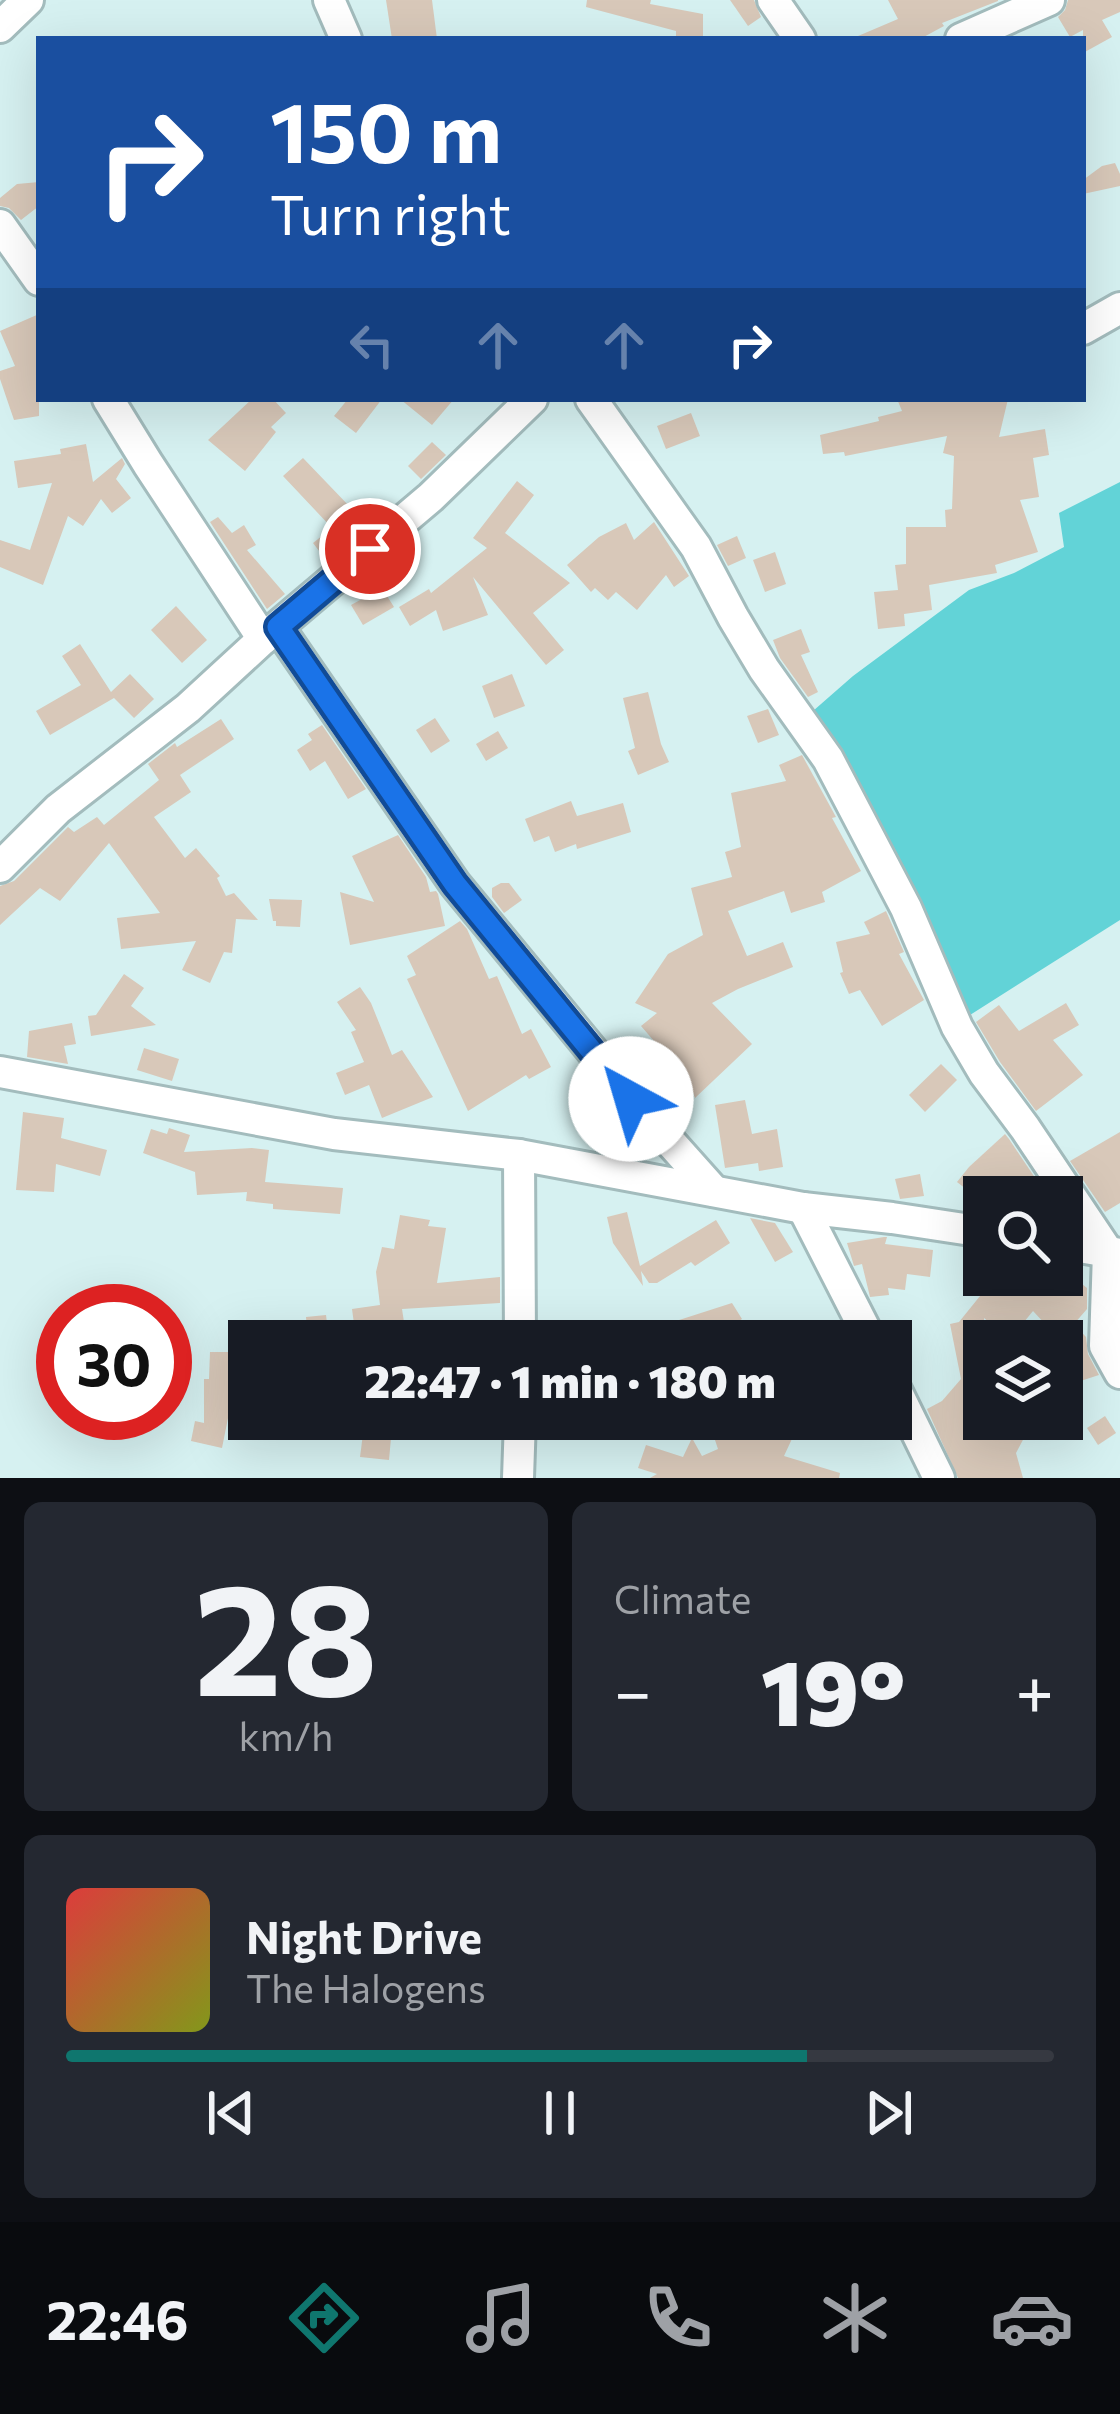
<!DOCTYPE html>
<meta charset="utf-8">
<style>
body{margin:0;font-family:Commissioner,sans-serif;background:#242831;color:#f1f3f6;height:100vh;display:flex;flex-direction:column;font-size:45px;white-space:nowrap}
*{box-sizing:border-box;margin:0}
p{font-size:39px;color:#9ea1a6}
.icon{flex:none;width:66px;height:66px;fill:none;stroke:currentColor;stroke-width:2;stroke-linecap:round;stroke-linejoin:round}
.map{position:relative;height:1478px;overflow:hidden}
.sheet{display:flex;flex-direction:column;gap:24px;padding:24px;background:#0d0f14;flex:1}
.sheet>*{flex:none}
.banner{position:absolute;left:36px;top:36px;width:1050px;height:366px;border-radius:0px;box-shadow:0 12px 48px #0002;background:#1a4fa0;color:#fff;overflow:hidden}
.buttons{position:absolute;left:963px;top:1176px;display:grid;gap:24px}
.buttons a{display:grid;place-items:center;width:120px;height:120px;border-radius:0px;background:#171b24;box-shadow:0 12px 48px #0002;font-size:60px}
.speed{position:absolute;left:36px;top:1284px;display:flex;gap:24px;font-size:60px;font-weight:700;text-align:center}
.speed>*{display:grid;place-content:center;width:156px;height:156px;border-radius:50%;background:#171b24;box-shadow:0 12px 48px #0002;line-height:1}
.speed .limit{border:18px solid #d22;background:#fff;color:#111}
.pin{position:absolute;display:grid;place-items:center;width:102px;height:102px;color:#fff;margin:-51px;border:6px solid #fff;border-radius:50%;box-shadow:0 3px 12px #0007}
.me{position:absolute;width:132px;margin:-66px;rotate:321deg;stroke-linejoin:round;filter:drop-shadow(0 0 9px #0008)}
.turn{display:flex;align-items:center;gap:42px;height:252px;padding:0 36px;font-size:54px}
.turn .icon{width:156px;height:156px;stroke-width:2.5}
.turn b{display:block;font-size:84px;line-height:102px}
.lanes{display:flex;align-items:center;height:114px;padding:0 36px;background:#0003;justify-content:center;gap:60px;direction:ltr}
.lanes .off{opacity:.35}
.big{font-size:90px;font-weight:800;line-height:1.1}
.sheet .card{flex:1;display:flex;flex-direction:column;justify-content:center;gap:18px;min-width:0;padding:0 42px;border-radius:18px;background:#242831}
.sheet .dial{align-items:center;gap:0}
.dial b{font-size:156px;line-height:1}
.song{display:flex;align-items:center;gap:36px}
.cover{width:144px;height:144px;border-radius:18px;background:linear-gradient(135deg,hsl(0 70% 55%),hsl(70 70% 35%))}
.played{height:12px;border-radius:6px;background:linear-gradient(90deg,#0f766e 75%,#363941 75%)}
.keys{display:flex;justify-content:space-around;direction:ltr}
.heat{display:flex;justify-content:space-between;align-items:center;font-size:66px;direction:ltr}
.sheet .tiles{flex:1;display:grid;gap:24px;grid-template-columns:1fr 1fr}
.card:last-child{grid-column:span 2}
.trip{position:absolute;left:228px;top:1320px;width:684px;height:120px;border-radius:0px;background:#171b24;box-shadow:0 12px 48px #0002;font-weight:800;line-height:120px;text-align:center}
.tab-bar{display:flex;height:192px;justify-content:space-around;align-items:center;background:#090b0e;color:#9ea1a6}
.tab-bar .icon{width:84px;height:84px}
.tab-bar .on{color:#0f766e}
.tab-bar b{font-size:54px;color:#f1f3f6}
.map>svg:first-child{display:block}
.green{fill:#62d3d7}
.building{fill:#d8c8b9}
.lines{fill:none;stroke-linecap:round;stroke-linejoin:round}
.minor-casing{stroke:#a3bcbd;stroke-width:36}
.minor{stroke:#fff;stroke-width:30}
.route-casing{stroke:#114b97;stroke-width:30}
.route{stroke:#1a73e8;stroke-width:21}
</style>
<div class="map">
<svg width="1120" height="1478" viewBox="0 0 1120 1478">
<rect width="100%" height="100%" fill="#d6f1f1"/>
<polygon class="green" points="1120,482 1120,920 970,1015 831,755 805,718 853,676 969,590 1014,573 1064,547 1059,513"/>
<g class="building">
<polygon points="386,0 432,0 437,39 392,39"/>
<polygon points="587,0 651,0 650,4 703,14 703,39 676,39 676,31 586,7"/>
<polygon points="730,0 754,0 761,17 748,26"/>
<polygon points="888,0 998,0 998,1 942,23 944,26 920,39 851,39 898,19"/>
<polygon points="1068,0 1120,0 1120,12 1102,20 1112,37 1083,53 1083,30 1070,37 1058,17 1065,10"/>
<polygon points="1115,163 1120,174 1120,186 1083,194 1083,180 1102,166"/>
<polygon points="39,182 39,206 21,220 9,208 0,206 0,198 17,184"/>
<polygon points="39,314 39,416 14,420 0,379 0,371 15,366 0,331"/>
<polygon points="252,399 273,399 286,413 271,427 276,432 245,471 208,440"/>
<polygon points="348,399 382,399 356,433 334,416"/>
<polygon points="400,399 454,399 432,425"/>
<polygon points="897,399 1008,399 999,437 1045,429 1049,455 1033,458 1039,497 1020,500 1038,552 995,565 997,573 929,585 932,610 904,614 905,626 878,629 874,592 898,590 895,565 906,564 906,527 946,527 945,510 952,509 954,456 943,453 947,436 845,456 844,452 823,454 820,435 879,421 878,417 902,411"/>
<polygon points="691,413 700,436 666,449 657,426"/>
<polygon points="432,442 446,455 421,479 408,466"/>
<polygon points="86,444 93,482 122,458 125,464 116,479 131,498 112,513 101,499 83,526 68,516 43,585 0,567 0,540 30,550 52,483 18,488 14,461 61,454 60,449"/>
<polygon points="303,458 351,508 356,511 367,503 377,515 326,560 313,543 332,528 283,476"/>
<polygon points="517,481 534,495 505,533 570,583 533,613 564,650 546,665 473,577 488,615 443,631 436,610 410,626 399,607 429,589 431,593 487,548 473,538"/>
<polygon points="218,517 232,533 244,525 256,545 247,550 285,594 267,609 210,522"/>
<polygon points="654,522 689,576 674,587 666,575 637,610 616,592 608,600 595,588 591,592 567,565 599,537 626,523 634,540"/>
<polygon points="737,536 746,558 728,566 717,545"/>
<polygon points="775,552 786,584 765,592 753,560"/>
<polygon points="382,588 394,607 363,625 351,605"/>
<polygon points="176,606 207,640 182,663 151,630"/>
<polygon points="801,629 810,652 801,655 818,692 808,697 780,658 773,640"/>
<polygon points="80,644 111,692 130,674 154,699 134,718 114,698 50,735 36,711 81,685 62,656"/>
<polygon points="512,674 525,706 494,718 482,686"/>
<polygon points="648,692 661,744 669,762 638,775 628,751 635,748 623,698"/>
<polygon points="768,709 779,735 758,743 747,716"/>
<polygon points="435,718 450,741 431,753 416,730"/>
<polygon points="221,719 234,739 180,775 191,792 154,817 185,858 196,848 220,876 217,878 226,896 234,893 258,920 236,919 232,953 224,952 210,983 182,970 196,941 121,949 117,918 160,913 109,843 60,901 40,888 0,925 0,886 14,881 68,827 74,832 97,817 104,825 159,780 148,764 175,743 177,747"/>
<polygon points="322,725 366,789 348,799 325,761 310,771 297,750 312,740 308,734"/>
<polygon points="498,731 508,748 486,761 476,744"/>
<polygon points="802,755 836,817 832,818 861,871 822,892 825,902 791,913 784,891 728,911 747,956 783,942 793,967 738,989 712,1003 752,1044 695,1098 687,1077 672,1091 666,1084 657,1093 643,1078 667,1056 641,1026 657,1013 635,1003 668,954 703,935 691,888 732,877 725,852 741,847 731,793 786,781 779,765"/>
<polygon points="571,801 577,816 623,803 631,832 577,849 576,844 555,852 549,836 534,842 525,819"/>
<polygon points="398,835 426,877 430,892 436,891 438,894 445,926 350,945 340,892 374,902 352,856"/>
<polygon points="501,883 509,883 522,900 504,913 492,897 492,888"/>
<polygon points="269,899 302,900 300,927 276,926 276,921 273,921"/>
<polygon points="886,911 904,952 899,954 924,1000 882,1026 860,990 849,994 840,973 843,972 836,942 870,934 864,922"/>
<polygon points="460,921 467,929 489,979 497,976 522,1034 531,1029 551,1067 529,1079 526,1075 468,1111 407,979 416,975 407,956"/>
<polygon points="124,974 144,988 131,1006 156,1025 91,1036 88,1016 96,1015"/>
<polygon points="360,987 371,1003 392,1055 402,1050 433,1097 382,1118 369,1085 345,1095 336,1073 364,1062 351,1032 356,1030 337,1002"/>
<polygon points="1066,1003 1079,1025 1053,1040 1083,1075 1036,1111 1000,1062 976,1022 999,1005 1019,1031"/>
<polygon points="72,1023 76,1044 64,1046 68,1064 27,1057 29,1031"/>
<polygon points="144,1048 179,1059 172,1081 137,1070"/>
<polygon points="941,1064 957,1080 925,1112 909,1095"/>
<polygon points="745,1100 752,1134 777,1129 783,1167 759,1171 758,1163 725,1168 715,1105"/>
<polygon points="23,1112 64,1118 61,1138 107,1150 100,1176 56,1164 54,1192 16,1190"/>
<polygon points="629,1125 645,1143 623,1148 618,1127"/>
<polygon points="169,1128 190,1135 184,1152 252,1148 269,1150 265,1182 343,1188 340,1214 273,1209 273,1204 246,1201 247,1192 197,1195 195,1172 143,1153 151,1129 167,1134"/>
<polygon points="1120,1132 1120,1203 1105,1212 1070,1161"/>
<polygon points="1005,1134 1009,1139 1048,1197 976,1197 957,1182 969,1167"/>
<polygon points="920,1174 924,1196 900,1199 895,1179"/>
<polygon points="627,1212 640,1266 716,1220 730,1243 695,1266 691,1262 657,1283 649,1283 641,1271 643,1286 613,1243 607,1217"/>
<polygon points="400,1215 430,1220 428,1226 446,1228 437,1283 500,1277 500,1303 402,1309 404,1322 355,1331 352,1309 380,1305 376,1272 382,1247 394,1249"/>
<polygon points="750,1218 775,1223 793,1252 775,1262"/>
<polygon points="884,1237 887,1237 885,1244 933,1250 930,1277 907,1274 905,1290 888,1288 889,1295 870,1297 862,1264 854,1266 847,1243"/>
<polygon points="997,1275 1071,1275 1087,1288 1087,1309 1074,1324 1086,1337 1088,1354 1099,1375 1062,1387 1062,1362 1074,1355 1033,1311 1010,1339 984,1318 984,1419 1034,1419 1016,1453 1023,1478 958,1478 927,1409 942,1401 961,1379 950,1324 959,1322"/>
<polygon points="732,1303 742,1319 707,1341 683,1341 676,1321"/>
<polygon points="326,1315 329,1340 308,1341 306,1317"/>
<polygon points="210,1352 236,1352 235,1383 249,1382 249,1416 228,1418 222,1448 191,1441 195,1421 204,1423 204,1379 209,1379"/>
<polygon points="1105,1416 1116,1433 1098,1445 1087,1428"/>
<polygon points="718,1419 797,1419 793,1426 797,1428 784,1456 840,1473 839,1478 650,1478 657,1474 638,1468 646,1445 683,1457 692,1438 702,1456 718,1449 712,1431"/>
<polygon points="363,1434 391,1438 389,1460 360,1457"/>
</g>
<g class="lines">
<g class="minor-casing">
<g id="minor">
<polyline points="329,0 346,39"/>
<polyline points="773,0 800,39"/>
<polyline points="0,27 28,0"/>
<polyline points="961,39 1049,0"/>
<polyline points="0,225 39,280"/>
<polyline points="1083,329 1120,308"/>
<polyline points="108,399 148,464 263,639"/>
<polyline points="591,399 696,547 733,617 764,669 828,759 906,908 957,1027 984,1073 1025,1128 1108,1252 1105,1346 1120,1373"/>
<polyline points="278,627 455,884 631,1098 714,1191"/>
<polyline points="0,867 58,809 188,708 263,639 431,497 532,399"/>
<polyline points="0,1072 334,1134 519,1155 803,1208 892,1218 984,1232"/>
<polyline points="519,1155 520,1341"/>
<polyline points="803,1208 871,1341"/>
<polyline points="1062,1244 1120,1254"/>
<polyline points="891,1380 939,1478"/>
<polyline points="518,1478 520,1419"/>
</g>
</g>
<use href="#minor" class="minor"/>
</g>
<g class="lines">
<g class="route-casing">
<polyline id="route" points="370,549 278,627 455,884 631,1099"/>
</g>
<use href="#route" class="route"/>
</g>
</svg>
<div class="buttons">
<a><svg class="icon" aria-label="search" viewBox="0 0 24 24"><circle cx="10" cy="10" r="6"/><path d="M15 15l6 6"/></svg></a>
<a><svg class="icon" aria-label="layers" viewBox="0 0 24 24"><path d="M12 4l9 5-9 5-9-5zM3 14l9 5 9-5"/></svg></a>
</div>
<div class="speed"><div class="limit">30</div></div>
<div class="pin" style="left:370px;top:549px;background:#d93025"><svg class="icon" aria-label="arrive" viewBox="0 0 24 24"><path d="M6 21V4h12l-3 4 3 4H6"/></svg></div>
<svg class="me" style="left:631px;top:1099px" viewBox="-20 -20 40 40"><circle r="19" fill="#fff"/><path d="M0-13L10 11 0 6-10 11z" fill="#1a73e8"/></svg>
<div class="trip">22:47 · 1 min · 180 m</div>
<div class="banner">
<div class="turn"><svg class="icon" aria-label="right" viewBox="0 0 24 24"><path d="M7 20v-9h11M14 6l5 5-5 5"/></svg><div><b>150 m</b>Turn right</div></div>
<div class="lanes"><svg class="icon off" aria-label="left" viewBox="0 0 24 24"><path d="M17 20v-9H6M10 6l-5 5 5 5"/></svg><svg class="icon off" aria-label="ahead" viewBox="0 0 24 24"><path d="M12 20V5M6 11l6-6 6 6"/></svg><svg class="icon off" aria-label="ahead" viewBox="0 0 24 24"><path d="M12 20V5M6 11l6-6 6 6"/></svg><svg class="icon" aria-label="right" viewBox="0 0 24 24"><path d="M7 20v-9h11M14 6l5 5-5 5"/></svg></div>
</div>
</div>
<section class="sheet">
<div class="tiles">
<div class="card dial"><b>28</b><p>km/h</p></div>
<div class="card"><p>Climate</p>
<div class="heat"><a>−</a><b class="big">19°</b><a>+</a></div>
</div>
<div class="card">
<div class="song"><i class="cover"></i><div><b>Night Drive</b><p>The Halogens</p></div></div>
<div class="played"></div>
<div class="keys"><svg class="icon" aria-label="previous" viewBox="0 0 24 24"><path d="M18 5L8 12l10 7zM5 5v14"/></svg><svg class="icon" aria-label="pause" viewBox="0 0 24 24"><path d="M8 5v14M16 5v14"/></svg><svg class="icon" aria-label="next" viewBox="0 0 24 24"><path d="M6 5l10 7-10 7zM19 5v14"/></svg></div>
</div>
</div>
</section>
<nav class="tab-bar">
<b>22:46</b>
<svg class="icon on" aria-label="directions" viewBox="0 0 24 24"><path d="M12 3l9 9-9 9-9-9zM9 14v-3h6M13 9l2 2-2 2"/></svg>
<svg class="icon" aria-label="music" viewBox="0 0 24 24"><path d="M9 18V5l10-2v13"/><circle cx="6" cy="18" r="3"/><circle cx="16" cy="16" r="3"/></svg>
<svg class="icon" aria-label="phone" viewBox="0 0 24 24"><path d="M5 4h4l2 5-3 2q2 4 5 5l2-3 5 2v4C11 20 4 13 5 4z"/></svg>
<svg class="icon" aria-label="climate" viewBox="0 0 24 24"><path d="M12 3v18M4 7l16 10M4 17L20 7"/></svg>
<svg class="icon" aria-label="car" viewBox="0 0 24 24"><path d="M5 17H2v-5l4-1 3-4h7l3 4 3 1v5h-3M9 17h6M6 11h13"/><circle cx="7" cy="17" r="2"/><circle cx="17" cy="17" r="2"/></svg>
</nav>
